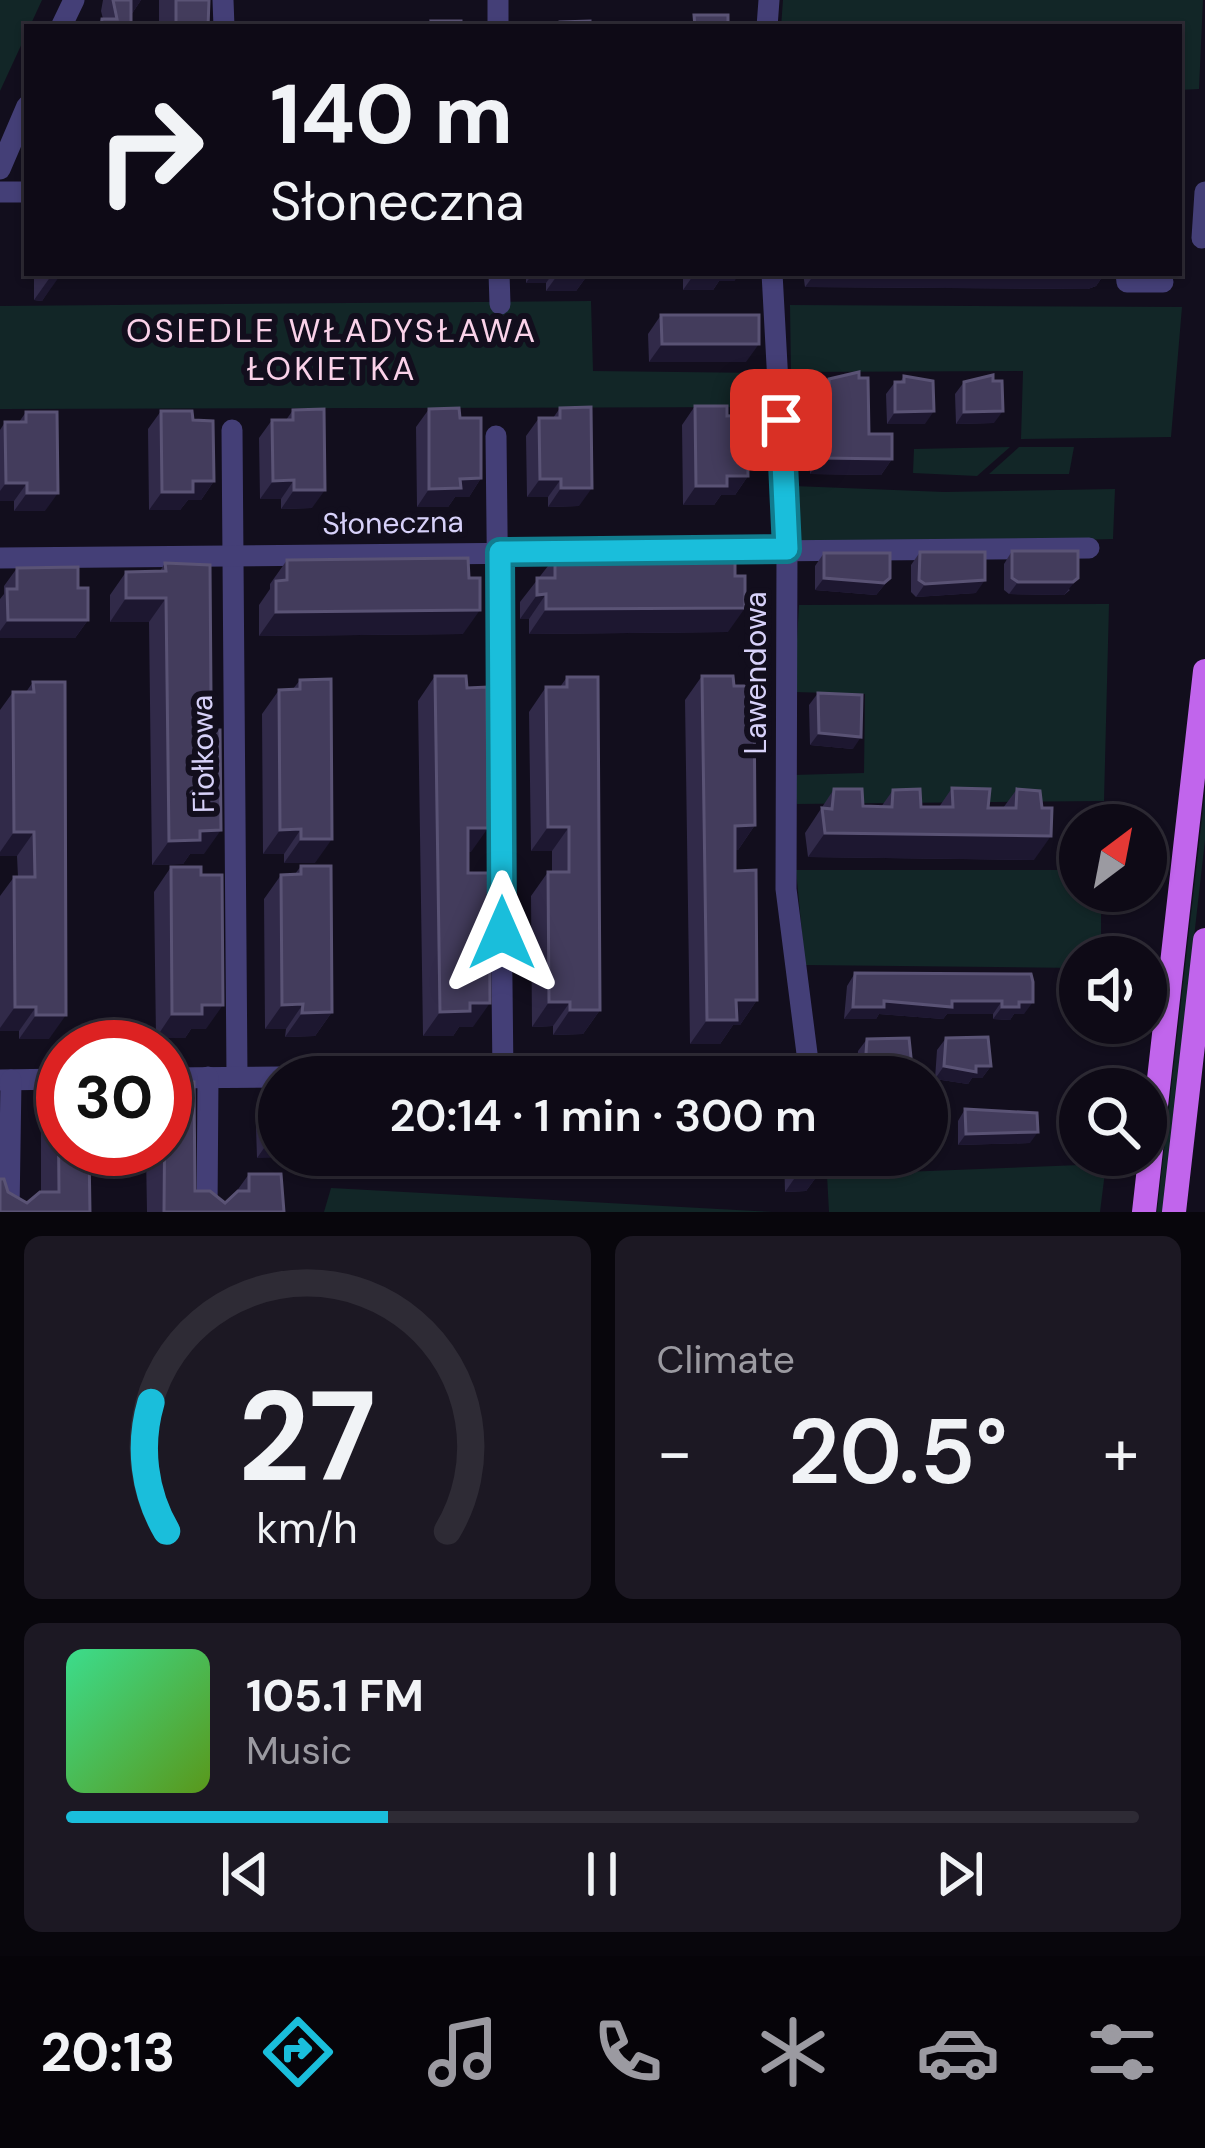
<!DOCTYPE html>
<meta charset="utf-8">
<style>
body{margin:0;font-family:"DM Sans",sans-serif;background:#1c1823;color:#f1f3f6;height:100vh;display:flex;flex-direction:column;font-size:45px;white-space:nowrap}
*{box-sizing:border-box;margin:0}
p{font-size:39px;color:#9b9aa1}
.icon{flex:none;width:66px;height:66px;fill:none;stroke:currentColor;stroke-width:2;stroke-linecap:round;stroke-linejoin:round}
.map{position:relative;height:1212px;overflow:hidden}
.details{display:flex;flex-direction:column;gap:24px;padding:24px;background:#08060c;flex:1}
.details>*{flex:none}
.hud{position:absolute;left:24px;top:24px;width:1158px;height:252px;border-radius:0px;box-shadow:0 3px 9px #0004,0 0 0 3px #2e2b35;background:#0e0a16;color:#f1f3f6;overflow:hidden}
.needle{width:78px;rotate:32deg}
.fabs{position:absolute;left:1059px;top:804px;display:grid;gap:24px}
.fabs a{display:grid;place-items:center;width:108px;height:108px;border-radius:50%;background:#0e0a16;box-shadow:0 3px 9px #0004,0 0 0 3px #2e2b35;font-size:60px}
.speed{position:absolute;left:36px;top:1020px;display:flex;gap:24px;font-size:60px;font-weight:700;text-align:center}
.speed>*{display:grid;place-content:center;width:156px;height:156px;border-radius:50%;background:#0e0a16;box-shadow:0 3px 9px #0004,0 0 0 3px #2e2b35;line-height:1}
.speed .limit{border:18px solid #d22;background:#fff;color:#111}
.pin{position:absolute;display:grid;place-items:center;width:102px;height:102px;color:#fff;margin:-51px;border-radius:24px;box-shadow:0 6px 18px #0006}
.me{position:absolute;width:132px;margin:-66px;rotate:0deg;stroke-linejoin:round;filter:drop-shadow(0 0 9px #0008)}
.turn{display:flex;align-items:center;gap:42px;height:252px;padding:0 48px;font-size:54px}
.turn .icon{width:156px;height:156px;stroke-width:2.5}
.turn b{display:block;font-size:84px;line-height:102px}
.big{font-size:90px;font-weight:600;line-height:1.1}
.details .tile{flex:1;display:flex;flex-direction:column;justify-content:center;gap:18px;min-width:0;padding:0 42px;border-radius:18px;background:#1c1823}
.details .dial{align-items:center;gap:0}
.dial svg{height:312px;overflow:visible;fill:none;stroke:#2e2b35;stroke-width:7;stroke-linecap:round;text-anchor:middle}
.dial text{fill:#f1f3f6;stroke:none}
.song{display:flex;align-items:center;gap:36px}
.cover{width:144px;height:144px;border-radius:18px;background:linear-gradient(135deg,hsl(150 70% 55%),hsl(90 70% 35%))}
.played{height:12px;border-radius:6px;background:linear-gradient(90deg,#1abedb 30%,#2e2b35 30%)}
.keys{display:flex;justify-content:space-around;direction:ltr}
.heat{display:flex;justify-content:space-between;align-items:center;font-size:66px;direction:ltr}
.details .tiles{flex:1;display:grid;gap:24px;grid-template-columns:1fr 1fr}
.tile:last-child{grid-column:span 2}
.trip{position:absolute;left:258px;top:1056px;width:690px;height:120px;border-radius:60px;background:#0e0a16;box-shadow:0 3px 9px #0004,0 0 0 3px #2e2b35;font-weight:600;line-height:120px;text-align:center}
.tabs{display:flex;height:192px;justify-content:space-around;align-items:center;background:#060409;color:#9b9aa1}
.tabs .icon{width:84px;height:84px}
.tabs .active{color:#1abedb}
.tabs b{font-size:54px;color:#f1f3f6}
.map>svg:first-child{display:block}
.green{fill:#122627}
.lines{fill:none;stroke-linecap:round;stroke-linejoin:round}
.minor{stroke:#443f77;stroke-width:21}
.major{stroke:#c165ec;stroke-width:24}
.wall{fill:#312a49}
.shaded-wall{fill:#1d1730}
.building{fill:#433c5c;stroke:#5a5375;stroke-width:3}
.route-casing{stroke:#117c8e;stroke-width:30}
.route{stroke:#1abedb;stroke-width:21}
.labels{text-anchor:middle;stroke-width:12;stroke-linejoin:round;paint-order:stroke}
.street-label{font-size:30px;fill:#d7d1f9;stroke:#120e1d}
.neighbourhood-label{font-size:33px;letter-spacing:3px;fill:#fad2e9;stroke:#120e1d}
</style>
<div class="map">
<svg width="1205" height="1212" viewBox="0 0 1205 1212">
<rect width="100%" height="100%" fill="#120e1d"/>
<g class="green">
<polygon points="0,0 42,0 0,91"/>
<polygon points="783,0 1203,0 1199,89 1179,90 1179,27 781,27"/>
<polygon points="591,301 593,371 764,373 766,407 0,409 0,306"/>
<polygon points="790,305 1182,307 1171,437 1021,439 1023,371 791,372"/>
<polygon points="1010,447 977,476 913,473 914,449"/>
<polygon points="1019,447 1074,447 1069,474 989,474"/>
<polygon points="794,486 944,492 1115,489 1113,539 797,547"/>
<polygon points="1109,604 1104,801 797,804 793,775 864,773 865,694 794,692 799,605"/>
<polygon points="1205,792 1205,840 1163,1212 1157,1212"/>
<polygon points="796,870 1080,870 1080,891 1101,891 1101,957 1080,957 1080,968 805,965"/>
<polygon points="1106,1164 1100,1212 829,1212 827,1175"/>
<polygon points="331,1188 773,1212 324,1212"/>
</g>
<g class="lines">
<g class="minor">
<polyline points="223,0 224,27"/>
<polyline points="498,0 498,27"/>
<polyline points="61,27 74,0"/>
<polyline points="767,27 769,0"/>
<polyline points="0,169 27,106"/>
<polyline points="0,192 27,192"/>
<polyline points="1202,238 1205,192"/>
<polyline points="499,273 500,304"/>
<polyline points="772,273 787,549 786,889 810,1077"/>
<polyline points="1126,273 1127,282 1163,282"/>
<polyline points="232,430 237,1077"/>
<polyline points="496,436 503,1076"/>
<polyline points="0,558 1089,548"/>
<polyline points="301,1077 808,1072"/>
<polyline points="165,1078 279,1077"/>
<polyline points="0,1080 63,1079"/>
<polyline points="9,1212 11,1080"/>
<polyline points="207,1212 208,1077"/>
</g>
<g class="major">
<polyline points="1144,1212 1205,671"/>
<polyline points="1174,1212 1205,940"/>
</g>
</g>
<g class="wall">
<polygon points="103,0 141,0 131,15 131,27 96,27 103,19 101,11"/>
<polygon points="159,0 209,0 208,27 159,27"/>
<polygon points="34,273 129,273 60,273 42,301 34,300"/>
<polygon points="526,273 589,273 576,291 546,291 546,283 526,283"/>
<polygon points="683,273 740,273 734,281 719,281 713,290 683,290"/>
<polygon points="803,273 1105,273 1096,286 1088,289 805,287"/>
<polygon points="661,315 746,362 649,362 648,334"/>
<polygon points="904,376 925,424 887,424 886,394 895,382 900,382"/>
<polygon points="829,379 869,434 892,459 881,475 810,474 810,449 819,436 818,394"/>
<polygon points="964,382 994,423 956,424 955,394"/>
<polygon points="695,406 727,416 748,476 735,495 721,495 714,505 683,505 682,425"/>
<polygon points="560,408 579,506 548,507 548,497 527,497 526,436 539,418 553,418"/>
<polygon points="429,409 460,418 481,478 469,497 455,497 448,507 417,507 416,427"/>
<polygon points="293,410 312,508 281,509 281,499 260,499 259,438 272,420 286,420"/>
<polygon points="161,411 193,420 214,481 201,500 188,500 180,510 149,510 148,429"/>
<polygon points="26,412 45,511 14,511 14,501 0,501 0,430 5,422 19,422"/>
<polygon points="1012,551 1070,590 1064,595 1009,594 1004,590 1004,564"/>
<polygon points="920,552 976,593 916,597 911,592 911,565"/>
<polygon points="824,553 890,578 876,595 815,590 815,566"/>
<polygon points="555,557 728,632 529,634 529,619 520,619 520,602"/>
<polygon points="287,560 463,634 259,636 259,605 270,589 270,584"/>
<polygon points="165,563 211,696 199,713 204,854 190,854 183,864 152,865 149,622 110,622 110,595 126,572 160,571"/>
<polygon points="17,568 78,588 88,620 75,638 0,638 0,599 4,594 4,586"/>
<polygon points="435,676 471,852 468,852 473,1027 459,1027 453,1036 423,1036 418,701"/>
<polygon points="702,676 734,686 755,825 738,850 735,850 735,871 757,1000 740,1025 733,1025 720,1044 690,1044 685,700"/>
<polygon points="567,677 600,1010 583,1034 553,1035 553,1026 532,1027 531,896 548,872 552,872 552,851 531,851 529,712 546,687 560,687"/>
<polygon points="300,680 315,863 284,863 284,854 263,854 262,714 279,690 293,689"/>
<polygon points="33,682 49,1039 19,1039 19,1031 0,1031 0,896 14,877 18,877 17,856 0,856 0,710 13,692 26,692"/>
<polygon points="818,693 853,749 810,745 809,705"/>
<polygon points="952,788 988,808 1003,808 1017,789 1034,860 808,857 805,833 834,789 863,806 881,807 893,790 921,807 939,807"/>
<polygon points="301,866 332,1012 315,1036 285,1037 286,1029 265,1029 264,899 281,875 295,874"/>
<polygon points="171,867 206,1029 191,1029 185,1038 156,1038 154,892"/>
<polygon points="855,973 1031,974 1024,1014 1014,1014 1010,1020 993,1019 993,1014 947,1014 943,1019 879,1014 876,1019 844,1019 847,986"/>
<polygon points="946,1038 991,1066 982,1078 972,1078 968,1084 935,1079 937,1050"/>
<polygon points="867,1039 905,1077 856,1077 858,1051"/>
<polygon points="176,1082 195,1191 225,1203 236,1192 249,1174 284,1212 147,1212 146,1154 89,1155 90,1212 0,1212 8,1192 27,1203 41,1192 41,1108 58,1083 63,1149 165,1149 168,1093"/>
<polygon points="279,1098 279,1155 257,1158 256,1127 273,1103 276,1103"/>
<polygon points="965,1109 1030,1143 958,1145 958,1121"/>
<polygon points="784,1155 821,1155 822,1169 806,1191 785,1192"/>
</g>
<g class="shaded-wall">
<polygon points="131,0 141,0 131,15"/>
<polygon points="533,273 553,273 546,283 526,283"/>
<polygon points="559,273 589,273 576,291 546,291"/>
<polygon points="695,273 740,273 734,281 719,281 713,290 683,290"/>
<polygon points="1105,273 1096,286 1088,289 805,287 814,275"/>
<polygon points="51,276 59,277 42,301 34,300"/>
<polygon points="662,344 759,344 746,362 649,362"/>
<polygon points="934,411 925,424 887,424 895,412"/>
<polygon points="1003,411 994,423 956,424 964,412"/>
<polygon points="821,458 892,459 881,475 810,474"/>
<polygon points="727,476 748,476 735,495 721,495 714,505 683,505 696,486"/>
<polygon points="481,478 469,497 455,497 448,507 417,507 429,489 460,479"/>
<polygon points="540,479 561,479 548,497 527,497"/>
<polygon points="294,480 281,499 260,499 273,481"/>
<polygon points="193,481 214,481 201,500 188,500 180,510 149,510 162,492"/>
<polygon points="6,483 27,483 14,501 0,501 0,491"/>
<polygon points="561,488 592,488 579,506 548,507"/>
<polygon points="294,490 325,490 312,508 281,509"/>
<polygon points="27,493 58,493 45,511 14,511"/>
<polygon points="824,578 890,578 876,595 815,590"/>
<polygon points="1078,578 1064,595 1009,594 1018,582"/>
<polygon points="985,580 976,593 916,597 925,584"/>
<polygon points="546,594 529,619 520,619 537,595"/>
<polygon points="126,598 166,598 149,622 110,622"/>
<polygon points="745,608 728,632 529,634 546,609"/>
<polygon points="480,610 463,634 259,636 276,612"/>
<polygon points="8,620 88,620 75,638 0,638 0,631"/>
<polygon points="199,696 211,696 194,720"/>
<polygon points="819,733 861,737 853,749 810,745"/>
<polygon points="755,825 738,850 718,850 735,826"/>
<polygon points="548,827 569,827 552,851 531,851"/>
<polygon points="468,828 488,828 471,852 451,852"/>
<polygon points="301,829 284,854 263,854 280,830"/>
<polygon points="221,830 204,854 190,854 183,864 152,865 169,841 200,831"/>
<polygon points="14,832 34,832 17,856 0,856 0,852"/>
<polygon points="825,833 1051,836 1034,860 808,857"/>
<polygon points="301,839 332,839 315,863 284,863"/>
<polygon points="736,1000 757,1000 740,1025 733,1025 720,1044 690,1044 707,1020"/>
<polygon points="884,1001 1002,1001 993,1014 947,1014 943,1019 879,1014 876,1019 844,1019 853,1007"/>
<polygon points="549,1002 570,1002 553,1026 532,1027"/>
<polygon points="1019,1002 1033,1002 1024,1014 1014,1014 1010,1020 993,1019 1002,1007"/>
<polygon points="470,1003 490,1003 473,1027 459,1027 453,1036 423,1036 440,1012"/>
<polygon points="303,1004 286,1029 265,1029 282,1005"/>
<polygon points="202,1005 223,1005 206,1029 191,1029 185,1038 156,1038 172,1014"/>
<polygon points="15,1007 36,1007 19,1031 0,1031 0,1028"/>
<polygon points="570,1010 600,1010 583,1034 553,1035"/>
<polygon points="332,1012 315,1036 285,1037 302,1013"/>
<polygon points="36,1015 66,1015 49,1039 19,1039"/>
<polygon points="944,1066 991,1066 982,1078 972,1078 968,1084 935,1079"/>
<polygon points="912,1067 905,1077 858,1077 865,1068"/>
<polygon points="1038,1132 1030,1143 958,1145 966,1134"/>
<polygon points="274,1134 279,1134 279,1155 458,1155 257,1158"/>
<polygon points="76,1149 150,1149 146,1154 72,1155"/>
<polygon points="801,1169 822,1169 806,1191 785,1192"/>
</g>
<g class="building">
<polygon points="113,0 131,0 131,27 101,27 102,19 117,19"/>
<polygon points="176,0 209,0 208,27 176,27"/>
<polygon points="694,15 728,15 728,27 695,27"/>
<polygon points="431,21 461,21 461,27 432,27"/>
<polygon points="590,21 590,27 560,27 560,22"/>
<polygon points="814,273 1105,273 1097,277 814,275"/>
<polygon points="661,315 759,315 759,344 662,344"/>
<polygon points="859,372 859,378 868,378 869,434 892,434 892,459 821,458 821,433 830,434 829,379"/>
<polygon points="993,375 993,381 1002,381 1003,411 964,412 964,382"/>
<polygon points="904,376 933,381 934,411 895,412 895,382 904,382"/>
<polygon points="695,406 727,406 727,416 747,415 748,476 727,476 727,486 696,486"/>
<polygon points="591,407 592,488 561,488 561,479 540,479 539,418 560,418 560,408"/>
<polygon points="459,408 460,418 481,418 481,478 460,479 461,488 429,489 429,409"/>
<polygon points="324,409 325,490 294,490 294,480 273,481 272,420 293,420 293,410"/>
<polygon points="161,411 192,411 193,420 213,421 214,481 193,481 193,492 162,492"/>
<polygon points="26,412 57,412 58,493 27,493 27,483 6,483 5,422 26,422"/>
<polygon points="1012,551 1078,551 1078,578 1073,582 1018,582 1012,578"/>
<polygon points="920,552 985,552 985,580 925,584 919,580"/>
<polygon points="824,553 890,553 890,578 884,583 824,578"/>
<polygon points="735,555 735,576 745,576 745,608 546,609 546,594 537,595 537,578 555,578 555,557"/>
<polygon points="468,558 469,578 480,578 480,610 276,612 276,581 287,580 287,560"/>
<polygon points="165,563 210,565 211,696 199,696 199,730 220,730 221,830 200,831 200,840 169,841 166,598 126,598 126,572 166,571"/>
<polygon points="78,567 78,588 88,588 88,620 8,620 7,589 17,589 17,568"/>
<polygon points="435,676 466,676 467,688 487,687 488,828 468,828 468,873 489,873 490,1003 470,1003 470,1011 440,1012"/>
<polygon points="702,676 733,676 734,686 754,686 755,825 735,826 735,871 756,870 757,1000 736,1000 737,1020 707,1020"/>
<polygon points="567,677 598,677 600,1010 570,1010 570,1002 549,1002 548,872 569,872 569,827 548,827 546,687 567,687"/>
<polygon points="331,679 332,839 301,839 301,829 280,830 279,690 300,689 300,680"/>
<polygon points="33,682 65,682 66,1015 36,1015 36,1007 15,1007 14,877 35,877 34,832 14,832 13,692 34,692"/>
<polygon points="818,693 862,695 861,737 819,733"/>
<polygon points="952,788 990,789 988,808 1016,808 1017,789 1040,791 1042,808 1052,808 1051,836 825,833 822,808 832,809 834,789 862,789 863,806 892,807 893,790 920,789 921,807 953,807"/>
<polygon points="301,866 331,866 332,1012 302,1013 303,1004 282,1005 281,875 301,874"/>
<polygon points="171,867 201,867 201,875 222,875 223,1005 202,1005 202,1014 172,1014"/>
<polygon points="855,973 1031,974 1033,982 1033,1002 1019,1002 1019,1007 1002,1007 1002,1001 952,1001 952,1007 884,1001 884,1007 853,1007"/>
<polygon points="988,1037 991,1066 976,1066 976,1072 944,1066 946,1038"/>
<polygon points="909,1038 912,1067 889,1073 865,1068 867,1039"/>
<polygon points="176,1082 194,1082 195,1191 210,1191 225,1203 238,1191 249,1191 249,1174 281,1174 284,1212 164,1212 165,1094 176,1093"/>
<polygon points="58,1083 63,1083 63,1149 89,1149 90,1212 0,1212 0,1179 4,1179 8,1192 27,1203 40,1192 59,1192"/>
<polygon points="273,1103 279,1103 279,1134 274,1134"/>
<polygon points="965,1109 1037,1113 1038,1132 966,1134"/>
<polygon points="800,1155 821,1155 822,1169 801,1169"/>
</g>
<g class="lines">
<g class="route-casing">
<polyline id="route" points="502,933 500,552 787,549 781,420"/>
</g>
<use href="#route" class="route"/>
</g>
<g class="labels">
<g class="street-label">
<text transform="translate(393 523) rotate(-1)" y="10">Słoneczna</text>
<text transform="translate(756 673) rotate(-90)" y="10">Lawendowa</text>
<text transform="translate(203 754) rotate(-91)" y="10">Fiołkowa</text>
</g>
<g class="neighbourhood-label">
<text x="332" y="342">OSIEDLE WŁADYSŁAWA<tspan x="332" dy="38">ŁOKIETKA</tspan></text>
</g>
</g>
</svg>
<div class="fabs">
<a><svg class="needle" viewBox="-14 -14 28 28"><path d="M0-13l5 13h-10z" fill="#e53935"/><path d="M0 13l5-13h-10z" fill="#9b9aa1"/></svg></a>
<a><svg class="icon" aria-label="sound" viewBox="0 0 24 24"><path d="M4 9h4l5-4v14l-5-4H4zM17 9q2 3 0 6"/></svg></a>
<a><svg class="icon" aria-label="search" viewBox="0 0 24 24"><circle cx="10" cy="10" r="6"/><path d="M15 15l6 6"/></svg></a>
</div>
<div class="speed"><div class="limit">30</div></div>
<div class="pin" style="left:781px;top:420px;background:#d93025"><svg class="icon" aria-label="arrive" viewBox="0 0 24 24"><path d="M6 21V4h12l-3 4 3 4H6"/></svg></div>
<svg class="me" style="left:502px;top:933px" viewBox="-20 -20 40 40"><path d="M0-17L14 15 0 8-14 15z" fill="#1abedb" stroke="#fff" stroke-width="4"/></svg>
<div class="trip">20:14 · 1 min · 300 m</div>
<div class="hud">
<div class="turn"><svg class="icon" aria-label="right" viewBox="0 0 24 24"><path d="M7 20v-9h11M14 6l5 5-5 5"/></svg><div><b>140 m</b>Słoneczna</div></div>
</div>
</div>
<section class="details">
<div class="tiles">
<div class="tile dial"><svg viewBox="0 0 100 80">
<path d="M14 69A42 42 0 1 1 86 69"/>
<path d="M14 69A42 42 0 0 1 10 36" stroke="#1abedb"/>
<text x="50" y="56" font-size="32" font-weight="700">27</text>
<text x="50" y="72" font-size="11">km/h</text>
</svg></div>
<div class="tile"><p>Climate</p>
<div class="heat"><a>−</a><b class="big">20.5°</b><a>+</a></div>
</div>
<div class="tile">
<div class="song"><i class="cover"></i><div><b>105.1 FM</b><p>Music</p></div></div>
<div class="played"></div>
<div class="keys"><svg class="icon" aria-label="previous" viewBox="0 0 24 24"><path d="M18 5L8 12l10 7zM5 5v14"/></svg><svg class="icon" aria-label="pause" viewBox="0 0 24 24"><path d="M8 5v14M16 5v14"/></svg><svg class="icon" aria-label="next" viewBox="0 0 24 24"><path d="M6 5l10 7-10 7zM19 5v14"/></svg></div>
</div>
</div>
</section>
<nav class="tabs">
<b>20:13</b>
<svg class="icon active" aria-label="directions" viewBox="0 0 24 24"><path d="M12 3l9 9-9 9-9-9zM9 14v-3h6M13 9l2 2-2 2"/></svg>
<svg class="icon" aria-label="music" viewBox="0 0 24 24"><path d="M9 18V5l10-2v13"/><circle cx="6" cy="18" r="3"/><circle cx="16" cy="16" r="3"/></svg>
<svg class="icon" aria-label="phone" viewBox="0 0 24 24"><path d="M5 4h4l2 5-3 2q2 4 5 5l2-3 5 2v4C11 20 4 13 5 4z"/></svg>
<svg class="icon" aria-label="climate" viewBox="0 0 24 24"><path d="M12 3v18M4 7l16 10M4 17L20 7"/></svg>
<svg class="icon" aria-label="car" viewBox="0 0 24 24"><path d="M5 17H2v-5l4-1 3-4h7l3 4 3 1v5h-3M9 17h6M6 11h13"/><circle cx="7" cy="17" r="2"/><circle cx="17" cy="17" r="2"/></svg>
<svg class="icon" aria-label="filters" viewBox="0 0 24 24"><path d="M4 7h16M4 17h16"/><circle cx="9" cy="7" r="2"/><circle cx="15" cy="17" r="2"/></svg>
</nav>
